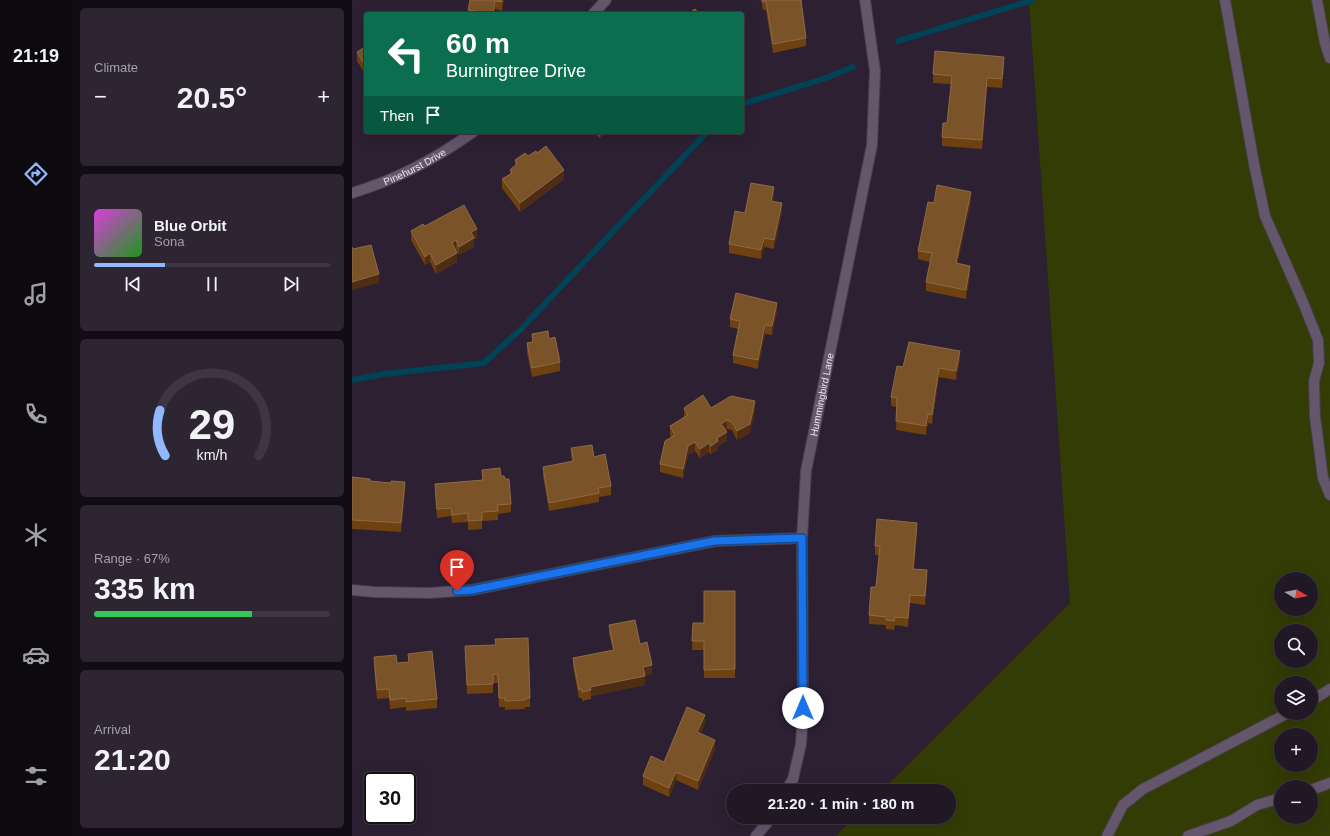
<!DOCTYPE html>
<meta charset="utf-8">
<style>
body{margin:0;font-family:Helvetica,sans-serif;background:#2d2532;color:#f1f3f6;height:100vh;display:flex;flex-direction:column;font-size:15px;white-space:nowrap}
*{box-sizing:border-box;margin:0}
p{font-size:13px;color:#a2a0a7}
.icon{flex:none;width:22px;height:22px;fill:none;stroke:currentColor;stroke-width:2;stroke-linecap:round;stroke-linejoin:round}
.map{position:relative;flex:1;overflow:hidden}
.drawer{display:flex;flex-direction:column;gap:8px;padding:8px;background:#120d15;width:280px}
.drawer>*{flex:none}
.guide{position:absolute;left:12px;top:12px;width:380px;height:122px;border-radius:4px;box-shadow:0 4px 16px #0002,0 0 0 1px #3e3743;background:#0b6e4f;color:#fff;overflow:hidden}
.needle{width:26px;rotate:100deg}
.fabs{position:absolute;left:922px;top:572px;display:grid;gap:8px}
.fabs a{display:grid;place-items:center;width:44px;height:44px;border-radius:50%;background:#211826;box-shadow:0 4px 16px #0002,0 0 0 1px #3e3743;font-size:20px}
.speed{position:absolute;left:12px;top:772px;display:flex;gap:8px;font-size:20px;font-weight:700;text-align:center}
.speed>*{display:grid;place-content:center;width:52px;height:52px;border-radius:50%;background:#211826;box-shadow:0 4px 16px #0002,0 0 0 1px #3e3743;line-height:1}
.speed .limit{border:2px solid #111;border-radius:6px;background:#fff;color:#111}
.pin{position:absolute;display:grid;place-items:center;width:34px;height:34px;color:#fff;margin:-41px -17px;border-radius:50% 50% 50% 0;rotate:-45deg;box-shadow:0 0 4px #0007}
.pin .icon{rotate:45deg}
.me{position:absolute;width:44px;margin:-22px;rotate:0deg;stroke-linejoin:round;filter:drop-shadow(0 0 3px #0008)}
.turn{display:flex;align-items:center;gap:14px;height:84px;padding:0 16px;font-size:18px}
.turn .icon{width:52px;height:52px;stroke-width:2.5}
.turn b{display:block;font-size:28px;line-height:34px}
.then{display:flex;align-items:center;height:38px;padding:0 16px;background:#0003;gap:8px;font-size:15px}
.big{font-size:30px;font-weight:800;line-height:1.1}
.drawer .card{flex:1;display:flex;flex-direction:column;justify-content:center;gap:6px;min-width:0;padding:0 14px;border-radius:6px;background:#2d2532}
.drawer .dial{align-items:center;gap:0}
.dial svg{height:104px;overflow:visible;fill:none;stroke:#3e3743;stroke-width:7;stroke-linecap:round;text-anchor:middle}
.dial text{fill:#f1f3f6;stroke:none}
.song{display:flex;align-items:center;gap:12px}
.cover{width:48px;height:48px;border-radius:6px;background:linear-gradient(135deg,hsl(300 70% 55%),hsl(120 70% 35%))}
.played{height:4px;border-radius:2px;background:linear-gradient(90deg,#91b8fd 30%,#3e3743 30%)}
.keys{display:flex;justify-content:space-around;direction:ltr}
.heat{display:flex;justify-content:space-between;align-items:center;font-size:22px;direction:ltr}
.charge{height:6px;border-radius:3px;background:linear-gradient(90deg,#34c759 67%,#3e3743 0)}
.trip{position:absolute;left:374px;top:784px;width:230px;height:40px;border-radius:20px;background:#211826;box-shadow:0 4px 16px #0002,0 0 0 1px #3e3743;font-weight:800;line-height:40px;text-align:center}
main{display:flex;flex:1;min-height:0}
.tabs{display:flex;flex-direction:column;width:72px;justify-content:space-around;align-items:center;background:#0d0a0f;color:#a2a0a7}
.tabs .icon{width:28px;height:28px}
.tabs .selected{color:#91b8fd}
.tabs b{font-size:18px;color:#f1f3f6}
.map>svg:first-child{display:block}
.green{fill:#333c04;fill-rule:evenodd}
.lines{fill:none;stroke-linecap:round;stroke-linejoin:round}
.stream{stroke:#004256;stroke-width:6}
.lane-casing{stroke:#483e4d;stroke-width:12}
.street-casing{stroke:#483e4d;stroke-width:12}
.lane{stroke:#64566b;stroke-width:10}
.street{stroke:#64566b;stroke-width:10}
.wall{fill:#6e4111}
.shaded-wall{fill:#4e2d14}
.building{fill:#7b5329;stroke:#8d6a48}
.route-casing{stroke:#114b97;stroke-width:10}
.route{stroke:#1a73e8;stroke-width:7}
.labels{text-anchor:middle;stroke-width:4;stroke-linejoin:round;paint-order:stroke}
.street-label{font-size:10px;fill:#ede5f1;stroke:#221628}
</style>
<main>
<nav class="tabs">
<b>21:19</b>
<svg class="icon selected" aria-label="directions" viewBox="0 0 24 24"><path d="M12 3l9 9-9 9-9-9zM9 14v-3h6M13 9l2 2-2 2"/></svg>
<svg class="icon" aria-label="music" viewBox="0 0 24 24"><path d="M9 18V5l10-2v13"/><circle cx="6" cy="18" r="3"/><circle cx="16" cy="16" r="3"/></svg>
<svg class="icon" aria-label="phone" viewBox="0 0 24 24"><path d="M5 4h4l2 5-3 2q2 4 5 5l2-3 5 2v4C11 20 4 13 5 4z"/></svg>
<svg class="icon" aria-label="climate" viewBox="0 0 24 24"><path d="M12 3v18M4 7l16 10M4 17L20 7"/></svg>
<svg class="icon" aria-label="car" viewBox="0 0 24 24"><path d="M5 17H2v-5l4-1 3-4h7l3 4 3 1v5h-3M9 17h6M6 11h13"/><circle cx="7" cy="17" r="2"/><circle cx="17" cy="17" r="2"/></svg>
<svg class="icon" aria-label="filters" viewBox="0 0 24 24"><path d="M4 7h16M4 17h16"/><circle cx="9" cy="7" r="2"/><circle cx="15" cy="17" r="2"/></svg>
</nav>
<section class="drawer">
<div class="card"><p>Climate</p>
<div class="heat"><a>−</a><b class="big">20.5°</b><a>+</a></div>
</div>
<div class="card">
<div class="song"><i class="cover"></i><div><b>Blue Orbit</b><p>Sona</p></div></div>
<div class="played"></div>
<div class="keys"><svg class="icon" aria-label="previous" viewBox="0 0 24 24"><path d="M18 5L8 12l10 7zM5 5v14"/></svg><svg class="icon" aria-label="pause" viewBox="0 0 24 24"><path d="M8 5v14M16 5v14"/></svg><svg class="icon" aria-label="next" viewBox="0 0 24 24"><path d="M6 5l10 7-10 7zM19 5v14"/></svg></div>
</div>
<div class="card dial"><svg viewBox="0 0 100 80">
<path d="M14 69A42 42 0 1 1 86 69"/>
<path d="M14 69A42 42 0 0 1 10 34" stroke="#91b8fd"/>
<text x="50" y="56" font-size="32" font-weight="700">29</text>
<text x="50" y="72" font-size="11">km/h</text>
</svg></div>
<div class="card"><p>Range · 67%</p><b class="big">335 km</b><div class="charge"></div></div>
<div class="card"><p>Arrival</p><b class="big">21:20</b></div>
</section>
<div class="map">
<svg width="978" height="836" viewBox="0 0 978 836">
<rect width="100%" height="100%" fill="#2c2032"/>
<path class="green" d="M677 0H978V836H484L503 817H597V791H530L718 603ZM929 579H959V609H929ZM929 631H959V661H929ZM929 683H959V713H929ZM929 735H959V765H929ZM929 787H959V817H929Z"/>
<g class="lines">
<g class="stream">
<polyline points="546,41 681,0"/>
<polyline points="390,104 471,79 501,67"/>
<polyline points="0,380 32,374 132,363 169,329 355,132"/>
</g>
<g class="lane-casing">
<g id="lane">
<polyline points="873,0 902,164 913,216 950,300 966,340 967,363 962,381 963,417 971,478 978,495"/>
<polyline points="965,0 973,43 978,58"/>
<polyline points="959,701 978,689"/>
<polyline points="959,790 978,783"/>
<polyline points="755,836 771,805 791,789 936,713"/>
<polyline points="836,836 879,821 905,805 929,798"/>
</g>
</g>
<g class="street-casing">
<g id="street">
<polyline points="241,14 254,0"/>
<path id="s1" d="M0 193C43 180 85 158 121 132"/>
<polyline points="0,590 22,592 77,593 120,590 363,541 450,538"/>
<path id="s2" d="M434 791 441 779 449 744 451 708 450 538 454 471 520 145 523 71 513 0"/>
<polyline points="404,836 420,817"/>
</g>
</g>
<use href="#lane" class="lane"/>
<use href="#street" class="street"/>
</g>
<g class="wall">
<polygon points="118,0 152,0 150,11 143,9 142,14 116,14 116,10"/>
<polygon points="409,0 450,0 450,4 449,4 454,38 454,46 421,53 414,10 411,10"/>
<polygon points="14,46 14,75 5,61 5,52"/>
<polygon points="652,65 650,88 635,87 630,149 590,146 590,137 595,123 599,84 581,83 581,74"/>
<polygon points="241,132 253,132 248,138"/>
<polygon points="185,153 212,179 168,212 150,188 150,179 158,174 158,170 163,166 163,160"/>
<polygon points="422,196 421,201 430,212 422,249 412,247 409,259 377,253 377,244 393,213"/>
<polygon points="619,201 605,264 618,275 614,299 574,291 574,282 578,262 566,259 566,251 582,203"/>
<polygon points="73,226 125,238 122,239 122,247 107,255 104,249 105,262 84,274 78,262 73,265 59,240 59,231"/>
<polygon points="425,311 420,335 413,334 406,369 381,363 381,355 386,329 378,327 378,319"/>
<polygon points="180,334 208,362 208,371 180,377 175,352 175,343 180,342"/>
<polygon points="608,359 604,380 587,377 580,424 576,423 574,435 544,430 545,407 539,406 539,397 551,367"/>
<polygon points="332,408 359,408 403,410 398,433 385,440 380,430 375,429 373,430 375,441 366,446 366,450 359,454 357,452 348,458 343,451 336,455 331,478 308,472 308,464 319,437 318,435 318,426 332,417"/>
<polygon points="219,448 242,457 259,486 259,495 247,497 247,502 197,511 191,476 191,467 220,461 219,457"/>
<polygon points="130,470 149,476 159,504 159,512 146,514 146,520 130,521 130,529 116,530 116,522 100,523 99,516 85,518 83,493 83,484 130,480"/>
<polygon points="0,477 53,491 49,532 0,529"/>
<polygon points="565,532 562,569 575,579 573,605 558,603 556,627 543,625 542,630 534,629 534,625 517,624 517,615 524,587 527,555 523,555 523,546"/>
<polygon points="383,591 383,678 352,678 352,650 340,650 341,623 352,623"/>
<polygon points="257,625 288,644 300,674 292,676 293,685 239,696 239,699 230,701 230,698 227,698 221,667 221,658 261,650 257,634"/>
<polygon points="143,639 178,698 178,707 173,707 173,709 153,710 153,707 147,707 146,683 141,683 141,693 115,694 113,646 143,645"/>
<polygon points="56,654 85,699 85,708 54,711 54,707 38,709 37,698 25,699 22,666 22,657 45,663 56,662"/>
<polygon points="353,724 348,734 363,749 346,790 324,780 317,797 291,785 291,776 312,762"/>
</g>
<g class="shaded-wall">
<polygon points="150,0 152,0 150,11"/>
<polygon points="143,1 143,9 142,14 141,14"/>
<polygon points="652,57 652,65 650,88 650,79"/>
<polygon points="635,78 635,87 630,149 630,140"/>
<polygon points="248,132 253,132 248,138"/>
<polygon points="212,170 212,179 168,212 168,203"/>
<polygon points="422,187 422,196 419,210 419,201"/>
<polygon points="619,192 619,201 604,272 604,263"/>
<polygon points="430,203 430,212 422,249 422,240"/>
<polygon points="125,229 125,238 122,239 122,247 107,255 107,247 119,232"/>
<polygon points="412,238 412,247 409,259 409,250"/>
<polygon points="104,240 104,249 100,243"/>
<polygon points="78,253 78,262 73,265 73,257"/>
<polygon points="105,253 105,262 84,274 84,265"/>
<polygon points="618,266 618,275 614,299 614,290"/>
<polygon points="27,274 27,283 0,290 0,282"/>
<polygon points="425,303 425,311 420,335 420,326"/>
<polygon points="413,325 413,334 406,369 406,360"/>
<polygon points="608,351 608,359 604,380 604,371"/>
<polygon points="587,368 587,377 580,424 580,415"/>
<polygon points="403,401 403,410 398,433 385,440 385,431"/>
<polygon points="576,414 576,423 574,435 574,426"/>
<polygon points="375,420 375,429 369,433 369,424"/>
<polygon points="375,432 375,441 366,446 366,450 359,454 359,446 365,438"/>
<polygon points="343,442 343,451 336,455 331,478 331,469 336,446"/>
<polygon points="357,443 357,452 348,458 348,449"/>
<polygon points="53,482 53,491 49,532 49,523"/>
<polygon points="565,523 565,532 561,578 561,569"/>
<polygon points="575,570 575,579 573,605 573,596"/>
<polygon points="558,595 558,603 556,627 556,618"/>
<polygon points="300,665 300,674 291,676 291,667"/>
<polygon points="293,676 293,685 239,696 238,687"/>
<polygon points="353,715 353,724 345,741 345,732"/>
<polygon points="363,740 363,749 346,790 346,781"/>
<polygon points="324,772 324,780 317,797 317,788"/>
</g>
<g class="building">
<polygon points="118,0 150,0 150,2 143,1 141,14 116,10"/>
<polygon points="410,0 449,0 454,38 421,44 414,1 411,2"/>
<polygon points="343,9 347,14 336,14"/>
<polygon points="14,46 14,67 5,52"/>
<polygon points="583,51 652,57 650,79 635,78 630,140 590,137 591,123 595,123 600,76 581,74"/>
<polygon points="194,146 212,170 168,203 150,179 160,173 158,170 165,164 163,160 173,153 176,156 184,151 185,153"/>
<polygon points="399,183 422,187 419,201 430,203 422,240 412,238 409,250 377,244 383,211 393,213"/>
<polygon points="585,185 619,192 604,263 618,266 614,290 574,282 580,253 566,251 576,202 582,203"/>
<polygon points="112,205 125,229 119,232 122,238 107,247 104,240 100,243 105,253 84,265 78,253 73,257 59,231 71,224 73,226"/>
<polygon points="19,245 27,274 0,282 0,247 1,249"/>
<polygon points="384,293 425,303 420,326 413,325 406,360 381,355 388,321 378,319"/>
<polygon points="196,331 197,339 203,337 208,362 180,368 175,343 181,342 180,334"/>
<polygon points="557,342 608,351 604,371 587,368 580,415 576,414 574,426 544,421 545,398 539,397 545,366 551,367"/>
<polygon points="351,395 359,408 379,396 403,401 398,424 385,431 380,422 375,420 369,424 375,432 365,438 366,441 359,446 357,443 348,449 343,442 336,446 331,469 308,464 313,441 323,435 318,426 336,415 332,408"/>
<polygon points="240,445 242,457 253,454 259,486 246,488 247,493 197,503 191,467 222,461 219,448"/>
<polygon points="148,468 149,476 152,476 153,479 157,479 159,504 145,505 146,511 130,512 130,520 116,521 116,513 100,515 99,508 85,509 83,484 131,480 130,470"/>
<polygon points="0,477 18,479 18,481 39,483 39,481 53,482 49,523 0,520"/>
<polygon points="525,519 565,523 561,569 575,570 573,596 558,595 556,618 543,617 542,621 534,620 534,617 517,615 519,587 524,587 528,546 523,546"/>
<polygon points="352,591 383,591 383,669 352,670 352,641 340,641 341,623 352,623"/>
<polygon points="283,620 288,644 295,642 300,665 291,667 293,676 238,687 239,690 230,692 230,689 227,690 221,658 262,650 257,625"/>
<polygon points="176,638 178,698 173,698 173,700 153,701 153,698 147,698 146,674 141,674 141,684 115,685 113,646 144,645 143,639"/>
<polygon points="80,651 85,699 54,702 54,698 38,700 37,689 25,690 22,657 44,655 45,663 57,662 56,654"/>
<polygon points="335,707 353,715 345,732 363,740 346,781 324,772 317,788 291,776 299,756 312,762"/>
</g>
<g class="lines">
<g class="route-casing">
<polyline id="route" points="105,591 120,590 362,541 450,538 451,708"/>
</g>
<use href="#route" class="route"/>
</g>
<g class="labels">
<g class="street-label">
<text dy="4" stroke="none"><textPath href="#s1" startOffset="68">Pinehurst Drive</textPath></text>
<text dy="4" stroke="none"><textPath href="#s2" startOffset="401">Hummingbird Lane</textPath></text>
</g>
</g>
</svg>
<div class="fabs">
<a><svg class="needle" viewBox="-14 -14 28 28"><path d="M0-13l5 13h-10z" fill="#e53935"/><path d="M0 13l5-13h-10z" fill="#a2a0a7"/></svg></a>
<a><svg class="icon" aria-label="search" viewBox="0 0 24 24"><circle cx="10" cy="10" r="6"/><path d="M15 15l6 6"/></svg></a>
<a><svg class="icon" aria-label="layers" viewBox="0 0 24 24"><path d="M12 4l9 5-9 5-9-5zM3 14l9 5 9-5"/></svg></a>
<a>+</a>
<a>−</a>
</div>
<div class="speed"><div class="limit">30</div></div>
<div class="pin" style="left:105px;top:591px;background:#d93025"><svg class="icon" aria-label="arrive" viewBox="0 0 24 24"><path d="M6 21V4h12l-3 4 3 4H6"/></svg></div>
<svg class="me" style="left:451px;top:708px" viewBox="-20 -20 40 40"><circle r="19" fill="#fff"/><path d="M0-13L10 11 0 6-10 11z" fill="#1a73e8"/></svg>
<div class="trip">21:20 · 1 min · 180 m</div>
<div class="guide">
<div class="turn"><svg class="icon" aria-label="left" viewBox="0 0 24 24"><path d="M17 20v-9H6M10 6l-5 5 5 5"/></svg><div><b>60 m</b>Burningtree Drive</div></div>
<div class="then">Then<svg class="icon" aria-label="arrive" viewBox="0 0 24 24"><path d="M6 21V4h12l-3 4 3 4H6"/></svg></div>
</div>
</div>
</main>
